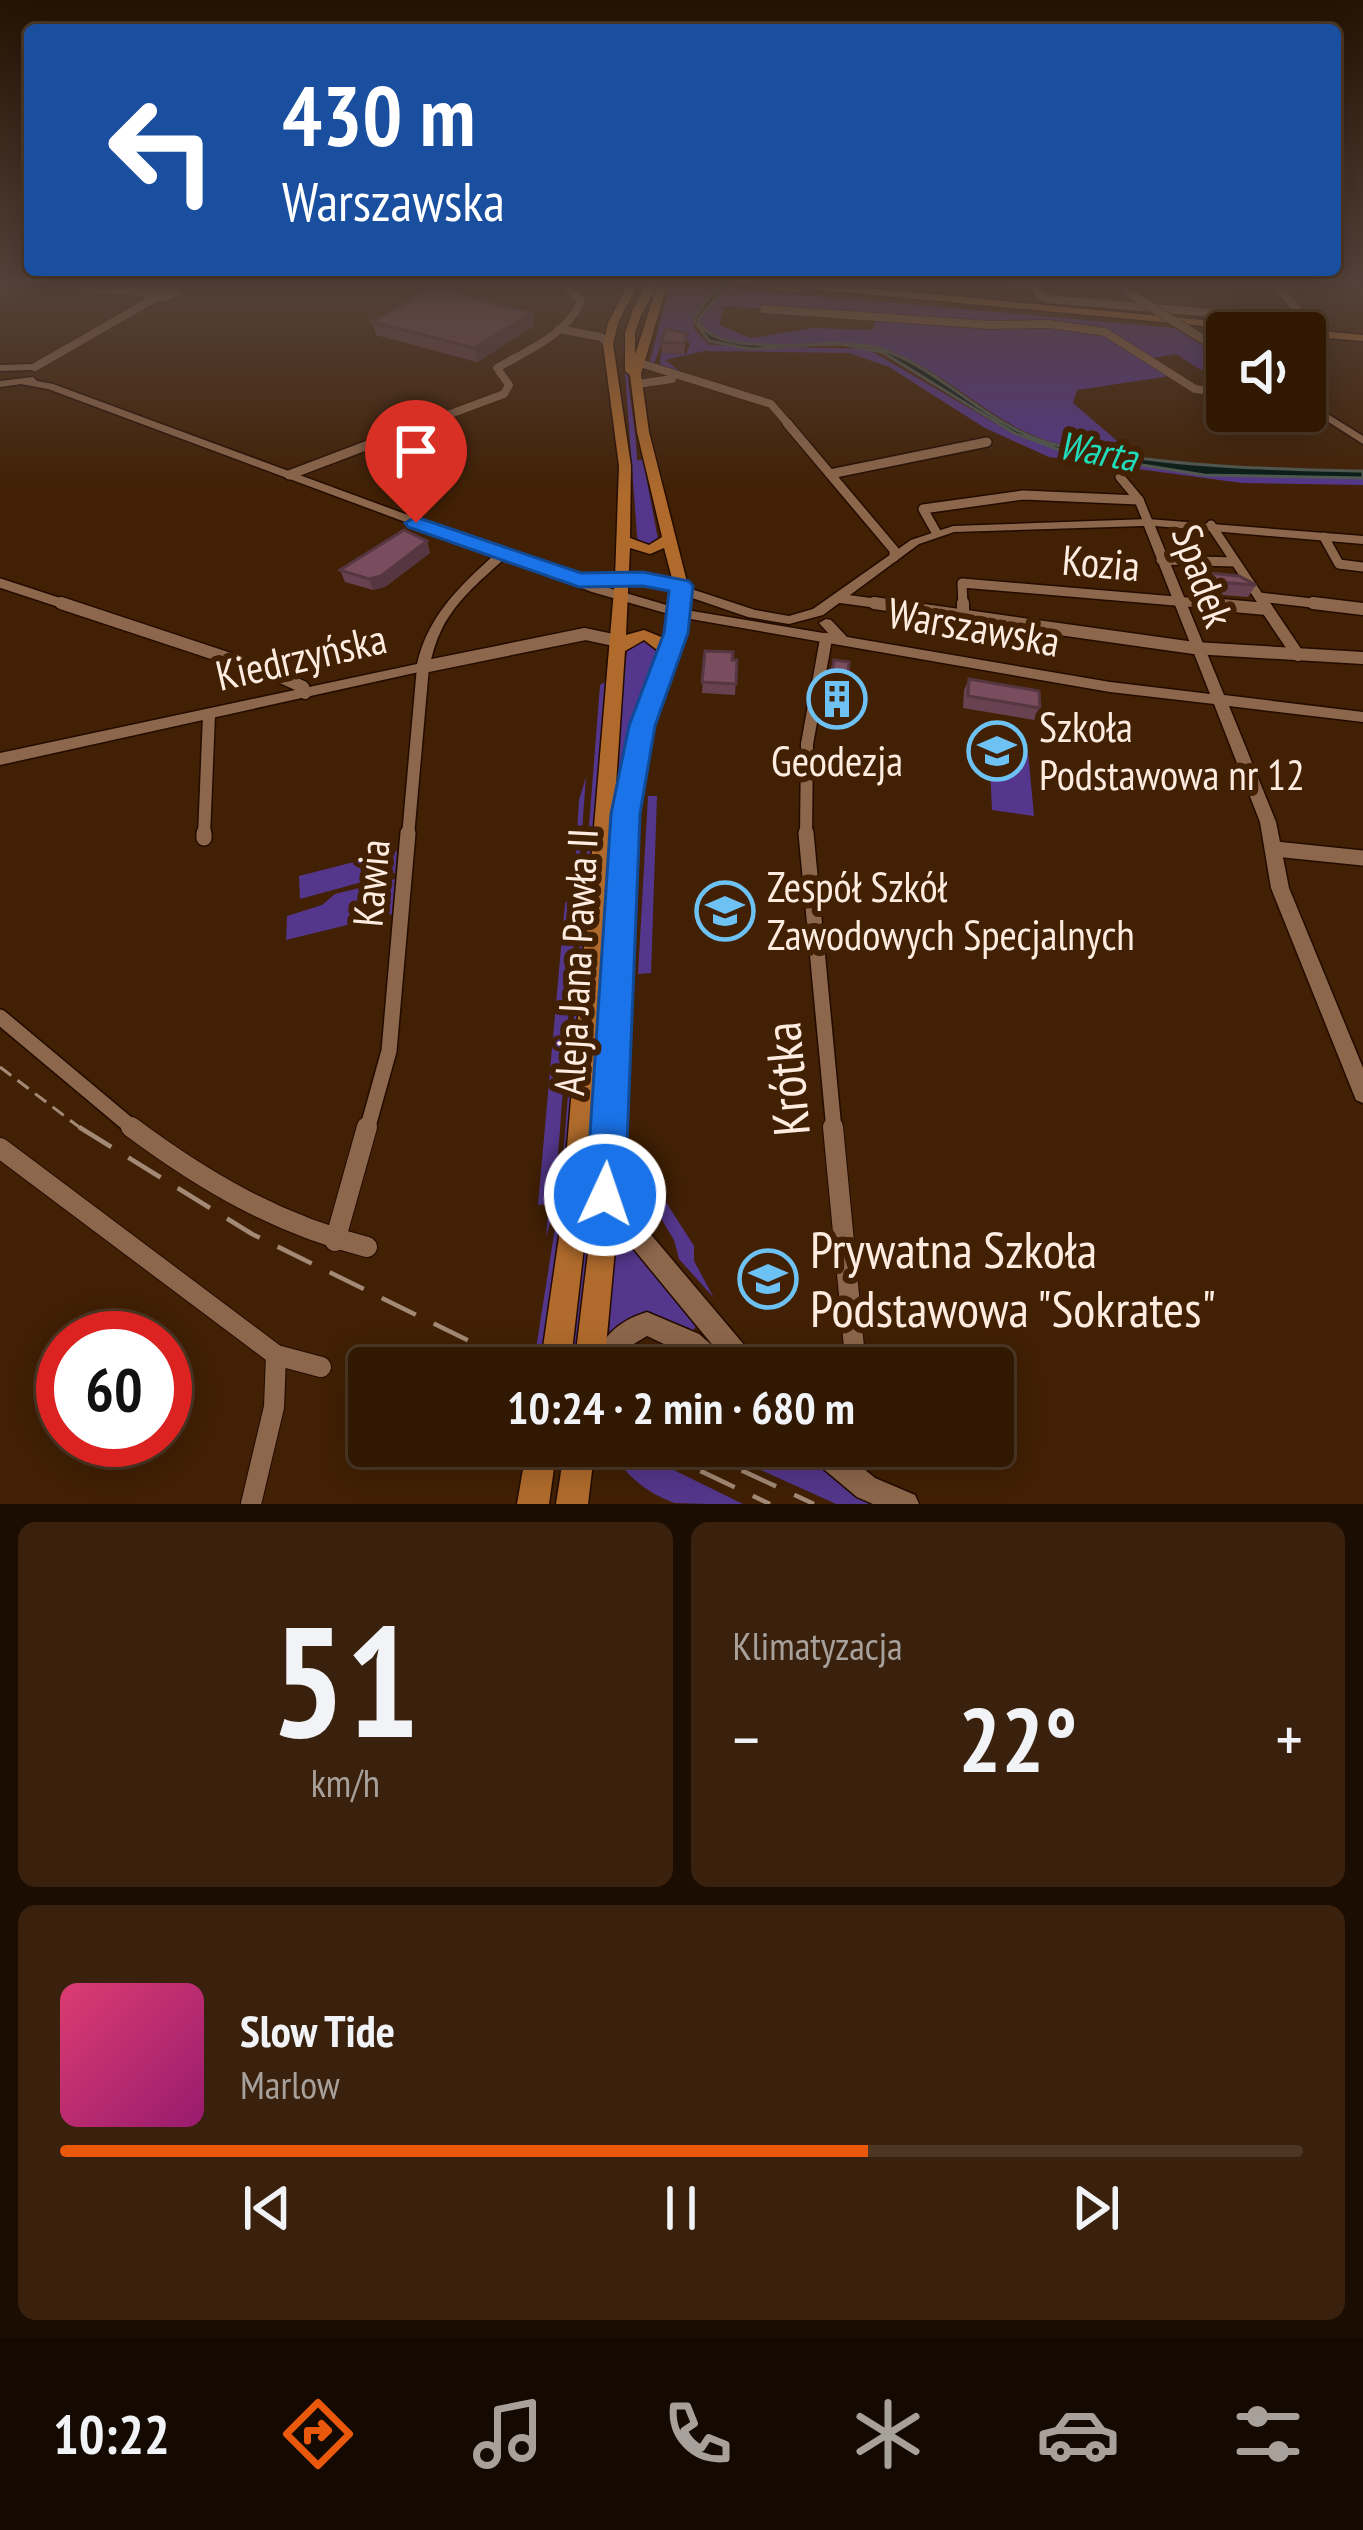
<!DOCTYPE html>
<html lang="pl">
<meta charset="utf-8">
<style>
body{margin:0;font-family:"PT Sans Narrow",sans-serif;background:#39210d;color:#f1f3f6;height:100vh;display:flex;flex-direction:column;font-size:45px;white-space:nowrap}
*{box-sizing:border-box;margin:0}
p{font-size:39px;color:#a8a09a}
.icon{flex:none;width:66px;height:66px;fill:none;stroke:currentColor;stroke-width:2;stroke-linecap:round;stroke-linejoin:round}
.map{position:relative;height:1504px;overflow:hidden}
.panel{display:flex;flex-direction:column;gap:18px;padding:18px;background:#1b0d02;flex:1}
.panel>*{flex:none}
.hud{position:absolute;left:24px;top:24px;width:1317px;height:252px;border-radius:12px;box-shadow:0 6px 30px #0003,0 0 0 3px #4c3725;background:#1a4fa0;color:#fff;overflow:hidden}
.buttons{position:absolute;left:1206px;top:312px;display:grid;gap:24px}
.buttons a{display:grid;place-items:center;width:120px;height:120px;border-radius:12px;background:#311803;box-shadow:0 6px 30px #0003,0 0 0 3px #4c3725;font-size:60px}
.speed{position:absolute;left:36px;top:1311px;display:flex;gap:24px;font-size:60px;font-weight:700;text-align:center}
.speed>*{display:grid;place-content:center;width:156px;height:156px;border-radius:50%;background:#311803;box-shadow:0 6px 30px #0003,0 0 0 3px #4c3725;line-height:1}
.speed .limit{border:18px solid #d22;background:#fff;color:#111}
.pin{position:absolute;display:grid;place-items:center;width:102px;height:102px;color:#fff;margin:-123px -51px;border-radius:50% 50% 50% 0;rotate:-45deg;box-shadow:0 0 12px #0007}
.pin .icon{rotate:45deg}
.me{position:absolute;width:132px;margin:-66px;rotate:3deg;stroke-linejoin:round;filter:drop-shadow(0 0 9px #0008)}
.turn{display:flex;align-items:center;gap:42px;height:252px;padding:0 60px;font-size:54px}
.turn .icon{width:156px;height:156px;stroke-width:2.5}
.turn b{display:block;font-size:84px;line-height:102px}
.big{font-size:90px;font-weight:800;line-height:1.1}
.panel .card{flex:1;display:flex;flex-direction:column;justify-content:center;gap:18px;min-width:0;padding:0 42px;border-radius:18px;background:#39210d}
.panel .dial{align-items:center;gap:0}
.dial b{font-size:156px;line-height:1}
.song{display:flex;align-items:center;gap:36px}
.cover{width:144px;height:144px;border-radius:18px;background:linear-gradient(135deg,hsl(340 70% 55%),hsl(320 70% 35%))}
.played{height:12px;border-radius:6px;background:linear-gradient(90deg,#ea580c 65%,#4c3725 65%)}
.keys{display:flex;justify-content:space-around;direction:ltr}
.heat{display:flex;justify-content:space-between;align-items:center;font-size:66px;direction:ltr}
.panel .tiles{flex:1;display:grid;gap:18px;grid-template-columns:1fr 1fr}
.card:last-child{grid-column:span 2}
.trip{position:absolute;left:348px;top:1347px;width:666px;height:120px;border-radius:12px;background:#311803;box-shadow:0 6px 30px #0003,0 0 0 3px #4c3725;font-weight:800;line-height:120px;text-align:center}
.dock{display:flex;height:192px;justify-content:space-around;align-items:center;background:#140a01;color:#a8a09a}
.dock .icon{width:84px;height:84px}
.dock .selected{color:#ea580c}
.dock b{font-size:54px;color:#f1f3f6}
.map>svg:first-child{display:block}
.green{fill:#54368c;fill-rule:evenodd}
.water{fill:#041a15;stroke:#4f5952;stroke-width:3}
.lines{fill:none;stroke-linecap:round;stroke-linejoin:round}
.minor-far4-casing{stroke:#230b00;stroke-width:9}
.minor-far3-casing{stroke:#230b00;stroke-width:12}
.minor-far2-casing{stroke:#230b00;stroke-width:15}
.minor-far1-casing{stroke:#230b00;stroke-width:18}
.minor-casing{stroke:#230b00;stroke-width:22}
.tertiary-casing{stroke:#230b00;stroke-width:3}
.primary-casing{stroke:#230b00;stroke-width:3}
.minor-far4{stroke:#8d674b;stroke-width:8}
.minor-far3{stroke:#8d674b;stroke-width:9}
.minor-far2{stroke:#8d674b;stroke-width:12}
.minor-far1{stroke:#8d674b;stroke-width:15}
.minor{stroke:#8d674b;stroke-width:20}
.tertiary{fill:#8d674b;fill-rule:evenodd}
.primary{fill:#b06b2c;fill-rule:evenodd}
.rail-far1{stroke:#a38a76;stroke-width:3;stroke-dasharray:14 8;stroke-linecap:butt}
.rail{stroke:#a38a76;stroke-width:4.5;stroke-dasharray:38 20;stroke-linecap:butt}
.tertiary-bridge-casing{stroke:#230b00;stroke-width:10;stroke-linecap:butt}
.primary-bridge-casing{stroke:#230b00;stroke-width:12;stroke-linecap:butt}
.tertiary-bridge{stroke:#8d674b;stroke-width:9}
.primary-bridge{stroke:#b06b2c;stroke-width:10}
.wall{fill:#684250}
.shaded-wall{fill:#553641}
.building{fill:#794d5d;stroke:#553641;stroke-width:3}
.route{fill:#1a73e8;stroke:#114b97;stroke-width:3}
.labels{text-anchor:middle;stroke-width:12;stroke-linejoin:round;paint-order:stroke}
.far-water-label{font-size:39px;font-style:italic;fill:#21dcbb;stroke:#412004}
.street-label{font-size:42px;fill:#ffece0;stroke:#412004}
.poi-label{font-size:42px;fill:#ffece0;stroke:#412004;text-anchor:start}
.near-street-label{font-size:51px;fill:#ffece0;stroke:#412004}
.near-poi-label{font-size:51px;fill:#ffece0;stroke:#412004;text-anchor:start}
</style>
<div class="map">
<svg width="1363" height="1504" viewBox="0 0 1363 1504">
<rect width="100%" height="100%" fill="#412004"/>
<g class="green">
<polygon points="681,284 717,287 692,318 695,330 710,345 868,349 1005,429 1068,453 1204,474 1363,478 1363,485 1242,483 1049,457 985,428 889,367 849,353 704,351 665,360 681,372 660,366 661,353 686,354 690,344 683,335 665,332 654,364 650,361 668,291"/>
<path d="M728 288 1175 328 1227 361V366L1201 370 1176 354 1152 358 1170 376 1077 390 1073 403 1137 458C1094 452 1050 447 1012 425 969 401 924 358 876 347 820 333 750 361 703 330L700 314ZM715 306 854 313 876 318 873 330 813 328 751 338 719 325 723 308Z"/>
<path d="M642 296C613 358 635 396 637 460H643L658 539 649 547 638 543 637 535 623 346 627 324Z"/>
<polygon points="640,637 658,646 640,693 618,806 597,1197 576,1368 565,1368 616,726 628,646"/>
<polygon points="605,682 563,1237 543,1365 534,1361 560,1196 600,685"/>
<polygon points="989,746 1028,752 1034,816 992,810"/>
<polygon points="586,777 554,1210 546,1237 549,1204 538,1205 565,903 573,898 579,800"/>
<polygon points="648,796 657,796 651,973 638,974"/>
<polygon points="397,851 395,873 300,899 299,876"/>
<polygon points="395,879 392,914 286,940 287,916 322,905 335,894"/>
<polygon points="641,1185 655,1185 694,1246 694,1261 714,1298 679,1259 674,1240"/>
<path d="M615 1229 699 1321 691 1334C662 1313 640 1312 609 1332Z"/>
<path d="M615 1446H625L743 1504C723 1504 693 1504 675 1503 652 1496 615 1471 615 1446Z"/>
<polygon points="708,1446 799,1446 874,1504 836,1504"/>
</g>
<path class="water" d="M720 284H728L698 319C712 363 836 335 878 348 936 366 980 418 1037 439 1063 449 1090 451 1117 455 1202 468 1278 469 1363 471V478L1204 475 1068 453 1014 433 882 352 836 343 751 349 709 341 693 319Z"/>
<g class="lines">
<g class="minor-far4-casing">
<g id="minor-far4">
<polyline points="1008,284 1037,286"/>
<polyline points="1036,284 1039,295 1048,299 1307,321"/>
<polyline points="1275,284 1307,321"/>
<polygon points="170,287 177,292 162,298 148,295"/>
<polyline points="85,289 150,292"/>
<polyline points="764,309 990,325 1049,324 1105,332 1195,389 1227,393"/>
<polyline points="559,329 601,337 608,344"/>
<polyline points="640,363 771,404 790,426"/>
<polyline points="35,367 155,298"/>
<polyline points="637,384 672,379"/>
<path d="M418 426 504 394 509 385 497 368C526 351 568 334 581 301L564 284"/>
</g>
</g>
<g class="minor-far3-casing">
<g id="minor-far3">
<polyline points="787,423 894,550 894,557"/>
<polyline points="830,474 987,442"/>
<polyline points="289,475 426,423"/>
<polyline points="1120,477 1139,500 1148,522"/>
<polyline points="1211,525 1265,606"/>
<polyline points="936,532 923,509 1023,495 1139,500"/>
<polyline points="1324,537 1339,564 1363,567"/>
<polyline points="1161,560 1235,562"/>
<polyline points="0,583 70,606"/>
<polyline points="1259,597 1339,606"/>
<polyline points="837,598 896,606"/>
<polyline points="963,606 962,583 1234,606"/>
</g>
</g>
<g class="minor-far2-casing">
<g id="minor-far2">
<polyline points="61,603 272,673 303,687 305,693"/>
<polyline points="874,603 1194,648 1363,658"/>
<polyline points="963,603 963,616"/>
<polyline points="1199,603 1267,609"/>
<polyline points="1263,603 1298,655"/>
<polyline points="1313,603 1363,609"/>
<polyline points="204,836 209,715"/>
<polyline points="408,836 423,667 585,634 618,641"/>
<polyline points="806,836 807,744 826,639"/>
</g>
</g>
<g class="minor-far1-casing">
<g id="minor-far1">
<polyline points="806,833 834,1130"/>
<polyline points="204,838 204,833"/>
<polyline points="1275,849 1363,858"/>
<polyline points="0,1017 135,1130"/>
<polyline points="367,1130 389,1051 408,833"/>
</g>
</g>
<g class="minor-casing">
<g id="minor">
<path d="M131 1127C205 1182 277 1224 367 1247"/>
<polyline points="833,1127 856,1368"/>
<polyline points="0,1148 276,1355 321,1367"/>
<polyline points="335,1241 367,1127"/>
<polyline points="251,1504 274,1407 276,1355"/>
</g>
</g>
<g class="tertiary-casing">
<g id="tertiary">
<polygon points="1111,284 1121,284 1138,296 1131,298"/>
<polygon points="0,365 32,364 37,367 32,370 0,371"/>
<path d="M33 377 37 381 53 384 576 577H655L755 610 789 616 813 609 911 540 953 526 1148 519 1363 536V544L1155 526 1224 695 1363 712V722L1229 706 1276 822 1289 888 1363 1068V1103L1356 1100 1271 888 1260 822 1214 704 1110 692 679 617 592 592 504 559C480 581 453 603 440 633 434 645 432 658 428 670L0 765V753L417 664C428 616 459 587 494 555L48 389 21 384 0 387V381ZM1144 526 1210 694 1110 682 847 637 831 620 826 619 819 623 829 634 680 609 595 584 654 585 748 617 789 624 823 615 919 544 954 532Z"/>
<polygon points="1305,400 1363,436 1363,444 1305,407"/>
<path d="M614 1171 622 1174 648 1231 756 1359 759 1368H701L681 1352 647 1336 627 1348 614 1368H590C602 1338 615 1322 647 1312L699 1334 715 1348 632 1247 603 1182 606 1174Z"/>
<polygon points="803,1446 836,1446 875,1478 915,1495 919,1504 873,1504 857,1497 807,1455"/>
</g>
</g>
<g class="primary-casing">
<g id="primary">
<path d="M628 284H638L618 323 613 344 631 466 630 538 649 545 662 537 637 432 630 375 625 371V333L632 312 637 309 642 312 635 333V355L656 289 661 286 666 289 641 374 649 432 688 586 684 633 651 726 636 815 617 1228 604 1368H574L591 1228 616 815 633 726 661 653 644 640 625 651 586 1230 570 1368H540L560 1230 615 578 619 466 603 344 608 323ZM630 548 650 554 664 548 674 586 666 639 644 630 626 635Z"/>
<polygon points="739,284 824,284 1363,335 1363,341 1305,336 1305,333 1278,333 800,288 803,290 798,293"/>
<polygon points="527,1446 557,1446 549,1504 517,1504"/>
<polygon points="565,1446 595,1446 588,1504 556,1504"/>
</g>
</g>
<use href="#minor-far4" class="minor-far4"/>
<use href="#minor-far3" class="minor-far3"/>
<use href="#minor-far2" class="minor-far2"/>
<use href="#minor-far1" class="minor-far1"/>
<use href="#minor" class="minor"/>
<use href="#tertiary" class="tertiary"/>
<use href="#primary" class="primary"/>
<polyline class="rail-far1" points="0,1067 83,1130"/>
<g class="rail">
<polyline points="79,1127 252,1234 524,1368"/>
<polyline points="648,1446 770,1504"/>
<polyline points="689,1446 814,1504"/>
</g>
<g class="tertiary-bridge-casing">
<polyline id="tertiary-bridge" points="1134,296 1217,348"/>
</g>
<g class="primary-bridge-casing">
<polyline id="primary-bridge" points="637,312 653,284"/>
</g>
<use href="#tertiary-bridge" class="tertiary-bridge"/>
<use href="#primary-bridge" class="primary-bridge"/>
</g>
<g class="wall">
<polygon points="532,313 534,326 477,362 376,335 372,322"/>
<polygon points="687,334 684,354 662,353 661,342"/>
<polygon points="427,541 430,553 385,587 373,590 345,582 340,570"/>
<polygon points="1199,572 1256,585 1248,597 1197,593 1192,584"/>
<polygon points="705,651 737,660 735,695 702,693"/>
<polygon points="834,660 845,711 843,722 824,719"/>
<polygon points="969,679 1040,708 1034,720 963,708 964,690"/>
</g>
<g class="shaded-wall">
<polygon points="532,313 534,326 477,362 474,348"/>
<polygon points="427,541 430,553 385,587 373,590 369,579"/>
</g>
<g class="building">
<polygon points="433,289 532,313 474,348 372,322"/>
<polygon points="666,328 687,334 684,343 661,342"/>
<polygon points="404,530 427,541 381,576 369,579 340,570"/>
<polygon points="1199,572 1239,576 1256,585 1204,581"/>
<polygon points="705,651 733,652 732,660 737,660 736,684 702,682"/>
<polygon points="834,660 849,662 845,711 826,707"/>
<polygon points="969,679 1039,691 1040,708 968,696"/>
</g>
<linearGradient id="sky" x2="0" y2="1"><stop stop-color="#241202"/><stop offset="0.57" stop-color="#54423a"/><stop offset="1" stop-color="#54423a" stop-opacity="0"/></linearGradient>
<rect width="1363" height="495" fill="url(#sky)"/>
<polygon class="route" points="416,517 581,573 643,572 689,581 693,586 688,633 655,726 640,814 625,1195 619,1209 605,1214 591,1209 586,1195 611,814 629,726 664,633 669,591 643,586 579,587 408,527 405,523"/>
<defs>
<g id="building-ring" transform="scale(3)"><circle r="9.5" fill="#412004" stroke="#6ec2f3" stroke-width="1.5"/><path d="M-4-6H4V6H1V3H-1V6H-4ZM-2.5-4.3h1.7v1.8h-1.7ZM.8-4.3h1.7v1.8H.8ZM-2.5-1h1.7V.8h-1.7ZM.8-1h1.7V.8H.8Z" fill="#6ec2f3"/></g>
<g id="school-ring" transform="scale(3)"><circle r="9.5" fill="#412004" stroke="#6ec2f3" stroke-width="1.5"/><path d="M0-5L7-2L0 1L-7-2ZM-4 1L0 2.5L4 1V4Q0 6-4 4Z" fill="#6ec2f3"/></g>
</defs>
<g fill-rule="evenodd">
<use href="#building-ring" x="837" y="699"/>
<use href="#school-ring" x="997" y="751"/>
<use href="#school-ring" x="725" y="911"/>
<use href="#school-ring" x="768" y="1279"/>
</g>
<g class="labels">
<g class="far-water-label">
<text transform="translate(1098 451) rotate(10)" y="14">Warta</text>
</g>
<g class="street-label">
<text transform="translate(1101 563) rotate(5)" y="15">Kozia</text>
<text transform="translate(1203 576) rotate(70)" y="15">Spadek</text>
<text transform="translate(974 627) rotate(10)" y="15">Warszawska</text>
<text transform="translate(301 657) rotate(-13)" y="15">Kiedrzyńska</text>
<text transform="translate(371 883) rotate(-85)" y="15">Kawia</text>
<text transform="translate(576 962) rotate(-87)" y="15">Aleja Jana Pawła II</text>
</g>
<g class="poi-label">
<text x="1039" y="742">Szkoła<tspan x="1039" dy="48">Podstawowa nr 12</tspan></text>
<text x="837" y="776" text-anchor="middle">Geodezja</text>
<text x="767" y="902">Zespół Szkół<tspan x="767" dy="48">Zawodowych Specjalnych</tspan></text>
</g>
<g class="near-street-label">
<text transform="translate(787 1079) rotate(-95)" y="18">Krótka</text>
</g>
<g class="near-poi-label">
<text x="810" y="1268">Prywatna Szkoła<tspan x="810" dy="59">Podstawowa "Sokrates"</tspan></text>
</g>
</g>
</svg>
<div class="buttons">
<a><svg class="icon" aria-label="sound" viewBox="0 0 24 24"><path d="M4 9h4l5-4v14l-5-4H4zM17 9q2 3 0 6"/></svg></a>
</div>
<div class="speed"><div class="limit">60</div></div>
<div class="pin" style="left:416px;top:523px;background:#d93025"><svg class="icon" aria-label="arrive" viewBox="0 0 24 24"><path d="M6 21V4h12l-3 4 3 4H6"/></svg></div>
<svg class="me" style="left:605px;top:1195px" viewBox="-20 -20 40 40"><circle r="17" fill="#1a73e8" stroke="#fff" stroke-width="3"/><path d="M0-11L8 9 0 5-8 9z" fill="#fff"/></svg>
<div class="trip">10:24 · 2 min · 680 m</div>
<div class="hud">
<div class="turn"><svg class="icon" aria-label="left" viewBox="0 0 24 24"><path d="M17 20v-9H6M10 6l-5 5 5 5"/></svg><div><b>430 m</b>Warszawska</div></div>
</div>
</div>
<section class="panel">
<div class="tiles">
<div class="card dial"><b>51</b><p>km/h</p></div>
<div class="card"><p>Klimatyzacja</p>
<div class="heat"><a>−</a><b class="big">22°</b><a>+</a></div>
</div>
<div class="card">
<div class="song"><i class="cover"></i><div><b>Slow Tide</b><p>Marlow</p></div></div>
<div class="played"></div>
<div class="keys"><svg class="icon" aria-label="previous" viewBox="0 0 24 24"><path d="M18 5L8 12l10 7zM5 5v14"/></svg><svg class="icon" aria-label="pause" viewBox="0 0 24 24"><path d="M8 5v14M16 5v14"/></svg><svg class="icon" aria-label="next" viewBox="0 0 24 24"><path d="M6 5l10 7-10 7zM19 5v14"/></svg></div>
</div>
</div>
</section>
<nav class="dock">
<b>10:22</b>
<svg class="icon selected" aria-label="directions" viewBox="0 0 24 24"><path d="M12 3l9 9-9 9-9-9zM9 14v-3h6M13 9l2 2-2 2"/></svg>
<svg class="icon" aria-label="music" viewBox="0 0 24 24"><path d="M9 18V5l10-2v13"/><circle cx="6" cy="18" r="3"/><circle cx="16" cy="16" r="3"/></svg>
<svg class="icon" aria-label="phone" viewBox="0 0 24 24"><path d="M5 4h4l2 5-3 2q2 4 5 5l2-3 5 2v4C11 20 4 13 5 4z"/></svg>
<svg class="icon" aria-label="climate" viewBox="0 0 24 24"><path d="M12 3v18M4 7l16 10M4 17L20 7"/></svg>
<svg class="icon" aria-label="car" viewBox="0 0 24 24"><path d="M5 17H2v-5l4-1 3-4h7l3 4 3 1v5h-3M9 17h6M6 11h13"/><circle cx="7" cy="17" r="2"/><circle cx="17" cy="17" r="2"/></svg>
<svg class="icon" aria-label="filters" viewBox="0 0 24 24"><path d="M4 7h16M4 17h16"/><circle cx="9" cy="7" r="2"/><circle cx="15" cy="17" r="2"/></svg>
</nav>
